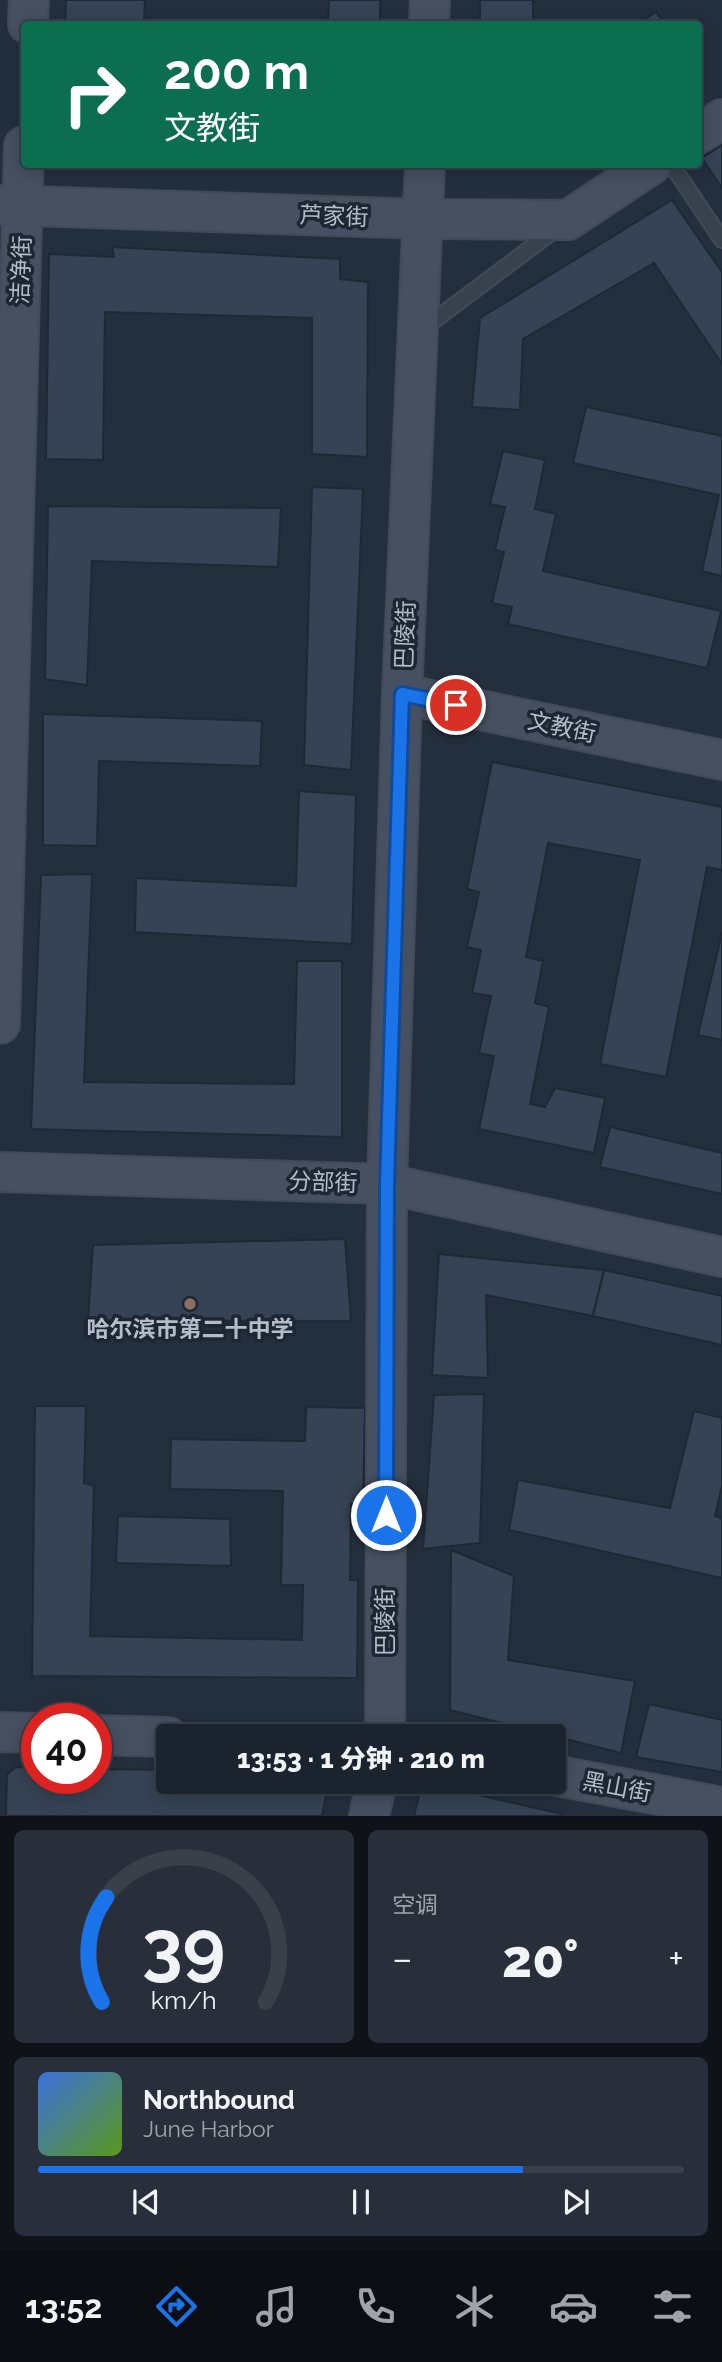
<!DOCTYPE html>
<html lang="zh">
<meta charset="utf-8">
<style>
body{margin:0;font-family:Raleway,"Noto Sans SC",sans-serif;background:#282f3a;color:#f1f3f6;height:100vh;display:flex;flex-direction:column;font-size:26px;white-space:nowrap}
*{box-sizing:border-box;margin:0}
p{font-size:23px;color:#a0a4aa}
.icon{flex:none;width:38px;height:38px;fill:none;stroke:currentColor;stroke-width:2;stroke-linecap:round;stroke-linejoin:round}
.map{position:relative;height:1816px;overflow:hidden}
.panel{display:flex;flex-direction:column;gap:14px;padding:14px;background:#0f1319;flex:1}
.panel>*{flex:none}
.top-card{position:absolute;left:21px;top:21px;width:681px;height:147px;border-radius:7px;box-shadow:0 4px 18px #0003,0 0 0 2px #39404a;background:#0b6e4f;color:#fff;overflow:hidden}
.speed{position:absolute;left:21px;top:1703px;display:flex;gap:14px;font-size:35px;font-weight:700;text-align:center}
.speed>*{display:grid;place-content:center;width:91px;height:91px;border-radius:50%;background:#1b232e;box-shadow:0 4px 18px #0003,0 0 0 2px #39404a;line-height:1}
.speed .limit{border:10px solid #d22;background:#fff;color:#111}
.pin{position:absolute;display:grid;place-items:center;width:60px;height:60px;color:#fff;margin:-30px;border:4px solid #fff;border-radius:50%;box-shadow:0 2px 7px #0007}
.me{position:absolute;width:77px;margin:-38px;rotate:0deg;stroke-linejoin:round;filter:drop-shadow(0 0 5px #0008)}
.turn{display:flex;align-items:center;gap:24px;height:147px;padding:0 28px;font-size:32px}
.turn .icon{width:91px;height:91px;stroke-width:2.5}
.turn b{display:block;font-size:49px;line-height:60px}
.big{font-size:52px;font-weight:800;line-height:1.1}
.panel .widget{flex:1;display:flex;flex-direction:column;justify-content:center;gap:10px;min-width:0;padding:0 24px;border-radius:10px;background:#282f3a}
.panel .dial{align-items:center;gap:0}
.dial svg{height:182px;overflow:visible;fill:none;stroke:#39404a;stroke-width:7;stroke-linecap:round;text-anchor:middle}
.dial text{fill:#f1f3f6;stroke:none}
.song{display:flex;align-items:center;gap:21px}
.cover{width:84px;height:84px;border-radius:10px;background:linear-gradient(135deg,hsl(220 70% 55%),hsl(90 70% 35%))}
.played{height:7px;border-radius:4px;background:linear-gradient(90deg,#1a73e8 75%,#39404a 75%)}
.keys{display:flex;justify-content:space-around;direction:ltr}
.heat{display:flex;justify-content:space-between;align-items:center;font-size:38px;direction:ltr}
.panel .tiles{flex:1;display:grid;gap:14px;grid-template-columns:1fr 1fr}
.widget:last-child{grid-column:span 2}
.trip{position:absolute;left:156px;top:1724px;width:410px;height:70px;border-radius:7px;background:#1b232e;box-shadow:0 4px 18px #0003,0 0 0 2px #39404a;font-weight:800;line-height:70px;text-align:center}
.tabs{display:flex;height:112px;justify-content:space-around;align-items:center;background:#0b0e12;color:#a0a4aa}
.tabs .icon{width:49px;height:49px}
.tabs .current{color:#1a73e8}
.tabs b{font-size:32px;color:#f1f3f6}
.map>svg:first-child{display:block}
.building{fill:#364354;stroke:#1f2835;stroke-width:2}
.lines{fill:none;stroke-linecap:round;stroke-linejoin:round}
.lane-casing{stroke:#414a57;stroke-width:18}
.secondary-casing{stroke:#414a57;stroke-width:42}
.lane{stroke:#38414e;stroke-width:14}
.secondary{stroke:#465061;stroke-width:38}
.route-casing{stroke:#114b97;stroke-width:18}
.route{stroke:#1a73e8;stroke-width:12}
.education-dot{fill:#8d6e63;stroke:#1d2633;stroke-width:2.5}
.labels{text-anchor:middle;stroke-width:7;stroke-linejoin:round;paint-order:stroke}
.street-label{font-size:23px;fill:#b4bcc9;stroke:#1d2633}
.poi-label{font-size:23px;font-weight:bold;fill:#b4bcc9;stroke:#1d2633}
</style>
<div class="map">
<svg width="722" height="1816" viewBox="0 0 722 1816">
<rect width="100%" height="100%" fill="#242f3e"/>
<g class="building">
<polygon points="66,0 145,0 144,24 65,24"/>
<polygon points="329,0 380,0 380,24 328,24"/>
<rect x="480" y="0" width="53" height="24"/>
<polygon points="656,12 665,24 637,24"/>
<polygon points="722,145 722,188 702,158"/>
<polygon points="672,200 722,272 722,364 654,263 523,339 520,410 472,407 480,318"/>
<polygon points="112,247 340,259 340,279 368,282 367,457 312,454 312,318 105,312 103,460 46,459 49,254 114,257"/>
<polygon points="586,407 722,436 722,576 702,571 719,495 573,463"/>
<polygon points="503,451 545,460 535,509 556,514 543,571 721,611 707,668 508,624 512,607 492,603 504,552 495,550 505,507 490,504"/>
<polygon points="312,487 363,489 351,770 304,765"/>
<polygon points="48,506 281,508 278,567 92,561 87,685 45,679"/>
<polygon points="43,714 262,721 260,766 99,761 97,846 43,845"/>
<polygon points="492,762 722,807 722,870 707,867 666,1077 600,1064 640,860 548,843 526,957 543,961 535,1003 549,1007 530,1104 545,1107 555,1088 605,1098 594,1153 479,1129 494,1056 479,1053 491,996 472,993 481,950 467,947 479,892 467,889"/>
<polygon points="299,791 356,795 352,944 135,932 136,878 296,886"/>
<polygon points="92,874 84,1082 294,1084 297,961 342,961 342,1137 31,1129 41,875"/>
<polygon points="722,932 722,1040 698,1035"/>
<polygon points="610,1127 722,1153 722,1194 600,1167"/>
<polygon points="345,1239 351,1321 88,1320 93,1245"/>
<polygon points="439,1254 604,1270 593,1316 486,1295 488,1378 432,1375"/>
<polygon points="604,1270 722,1296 722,1345 593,1316"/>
<polygon points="484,1394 480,1543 423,1549 434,1395"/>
<polygon points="35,1406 86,1406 84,1483 94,1486 90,1636 302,1640 303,1585 281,1585 283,1491 170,1489 171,1439 305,1441 306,1407 365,1408 363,1504 351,1504 350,1580 358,1580 357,1678 32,1676"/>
<polygon points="694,1411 722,1418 722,1486 715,1516 722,1518 722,1578 509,1530 518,1480 670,1508"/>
<polygon points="118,1516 230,1519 231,1566 116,1563"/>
<polygon points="451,1550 514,1576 508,1660 635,1681 621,1753 450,1710"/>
<polygon points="649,1704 722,1720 722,1772 636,1757"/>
<polygon points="16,1767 37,1768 37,1778 96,1778 96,1769 168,1770 168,1782 329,1782 322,1816 6,1816 7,1774"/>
<polygon points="422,1782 562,1814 562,1816 414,1816"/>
</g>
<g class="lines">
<g class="lane-casing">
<g id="lane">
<polyline points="671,164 722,240"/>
<polyline points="424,328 556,229"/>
</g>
</g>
<g class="secondary-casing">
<g id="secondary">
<polyline points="28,24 29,0"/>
<polyline points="429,24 430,0"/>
<polyline points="698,134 722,119"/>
<polyline points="0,205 423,219 568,220 652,164"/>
<polyline points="402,694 722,760"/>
<polyline points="0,1024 24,146"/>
<polyline points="0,1172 387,1184 722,1257"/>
<polyline points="0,1732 37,1733"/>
<polyline points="96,1735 168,1737"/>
<polyline points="385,1736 387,1184 402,694 425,164"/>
<polyline points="553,1775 722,1807"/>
<polyline points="369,1816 377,1782"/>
</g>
</g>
<use href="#lane" class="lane"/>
<use href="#secondary" class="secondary"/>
</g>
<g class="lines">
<g class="route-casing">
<polyline id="route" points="386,1515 387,1184 402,694 456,705"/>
</g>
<use href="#route" class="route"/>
</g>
<circle class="education-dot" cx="190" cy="1304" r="7"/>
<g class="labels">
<g class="street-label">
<text transform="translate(334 216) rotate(2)" y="8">芦家街</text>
<text transform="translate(21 270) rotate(-88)" y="8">洁净街</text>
<text transform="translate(405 635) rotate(-88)" y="8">巴陵街</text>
<text transform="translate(562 727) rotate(12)" y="8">文教街</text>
<text transform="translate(323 1182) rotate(2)" y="8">分部街</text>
<text transform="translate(385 1622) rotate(-90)" y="8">巴陵街</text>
<text transform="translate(617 1787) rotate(11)" y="8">黑山街</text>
</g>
<g class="poi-label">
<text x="190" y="1337">哈尔滨市第二十中学</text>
</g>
</g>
</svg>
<div class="speed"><div class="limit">40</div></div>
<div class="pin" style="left:456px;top:705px;background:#d93025"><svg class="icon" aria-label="arrive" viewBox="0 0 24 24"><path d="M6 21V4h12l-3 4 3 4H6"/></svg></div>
<svg class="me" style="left:386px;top:1515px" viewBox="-20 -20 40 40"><circle r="17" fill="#1a73e8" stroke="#fff" stroke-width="3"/><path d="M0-11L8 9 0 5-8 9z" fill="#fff"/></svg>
<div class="trip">13:53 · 1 分钟 · 210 m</div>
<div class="top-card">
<div class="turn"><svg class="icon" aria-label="right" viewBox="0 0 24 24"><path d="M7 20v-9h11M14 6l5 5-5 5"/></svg><div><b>200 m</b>文教街</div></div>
</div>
</div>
<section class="panel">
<div class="tiles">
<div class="widget dial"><svg viewBox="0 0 100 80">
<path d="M14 69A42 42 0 1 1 86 69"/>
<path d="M14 69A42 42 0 0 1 16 23" stroke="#1a73e8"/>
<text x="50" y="56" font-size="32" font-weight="700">39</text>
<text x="50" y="72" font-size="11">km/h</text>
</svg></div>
<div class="widget"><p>空调</p>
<div class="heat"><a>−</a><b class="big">20°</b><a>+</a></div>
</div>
<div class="widget">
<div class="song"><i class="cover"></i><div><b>Northbound</b><p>June Harbor</p></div></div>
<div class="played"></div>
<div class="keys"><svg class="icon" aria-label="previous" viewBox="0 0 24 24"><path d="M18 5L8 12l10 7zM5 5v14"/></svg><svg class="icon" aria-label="pause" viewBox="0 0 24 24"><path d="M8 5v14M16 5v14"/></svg><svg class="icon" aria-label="next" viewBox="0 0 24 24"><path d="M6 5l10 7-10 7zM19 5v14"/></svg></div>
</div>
</div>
</section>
<nav class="tabs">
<b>13:52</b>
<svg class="icon current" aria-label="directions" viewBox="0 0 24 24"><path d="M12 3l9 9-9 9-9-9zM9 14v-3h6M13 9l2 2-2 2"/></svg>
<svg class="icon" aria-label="music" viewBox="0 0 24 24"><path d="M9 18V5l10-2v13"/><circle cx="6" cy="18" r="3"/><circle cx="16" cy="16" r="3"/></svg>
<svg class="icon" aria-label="phone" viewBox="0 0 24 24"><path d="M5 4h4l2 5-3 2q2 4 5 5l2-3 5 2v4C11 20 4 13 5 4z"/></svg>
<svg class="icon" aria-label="climate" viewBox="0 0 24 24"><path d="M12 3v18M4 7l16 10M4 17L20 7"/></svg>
<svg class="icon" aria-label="car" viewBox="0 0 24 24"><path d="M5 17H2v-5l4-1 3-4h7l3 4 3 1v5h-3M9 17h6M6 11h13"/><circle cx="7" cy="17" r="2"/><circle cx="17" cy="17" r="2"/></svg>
<svg class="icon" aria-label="filters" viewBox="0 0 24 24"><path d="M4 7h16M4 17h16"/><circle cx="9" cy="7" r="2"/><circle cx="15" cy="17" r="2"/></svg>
</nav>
